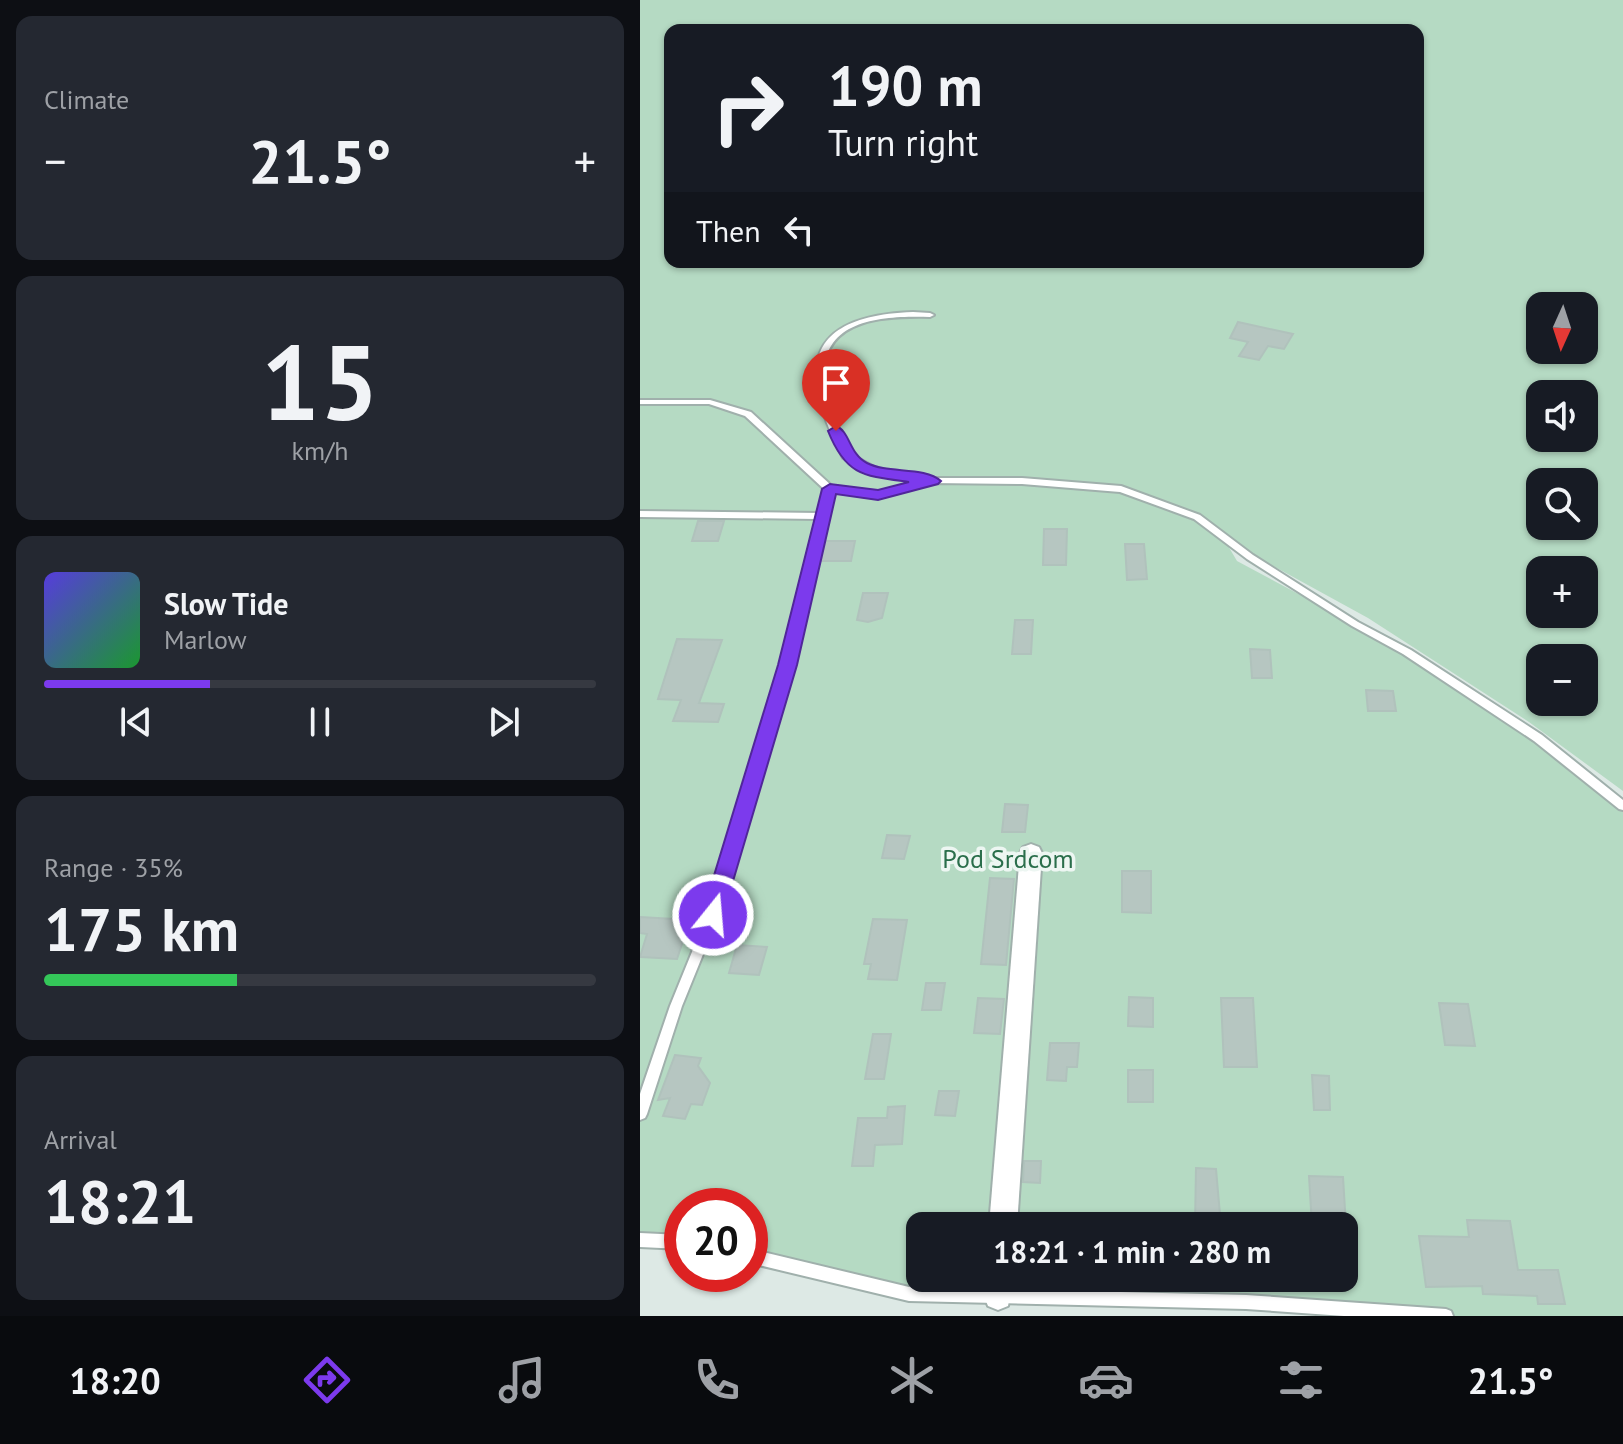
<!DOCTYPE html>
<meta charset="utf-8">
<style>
body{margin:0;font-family:"PT Sans",sans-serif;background:#242831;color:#f1f3f6;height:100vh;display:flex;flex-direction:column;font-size:30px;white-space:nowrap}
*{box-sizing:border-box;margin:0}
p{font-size:26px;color:#9ea1a6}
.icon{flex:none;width:44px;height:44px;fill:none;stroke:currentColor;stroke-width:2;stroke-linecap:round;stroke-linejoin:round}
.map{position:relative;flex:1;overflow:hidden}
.details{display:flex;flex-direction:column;gap:16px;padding:16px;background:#0d0f14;width:640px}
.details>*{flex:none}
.guide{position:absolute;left:24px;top:24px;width:760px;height:244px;border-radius:16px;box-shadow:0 2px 6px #0004;background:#171b24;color:#f1f3f6;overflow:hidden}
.needle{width:52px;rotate:183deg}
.fabs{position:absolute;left:886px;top:292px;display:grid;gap:16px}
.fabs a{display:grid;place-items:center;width:72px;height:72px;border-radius:16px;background:#171b24;box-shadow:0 2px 6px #0004;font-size:40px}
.speed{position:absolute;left:24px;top:1188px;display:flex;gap:16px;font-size:40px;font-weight:700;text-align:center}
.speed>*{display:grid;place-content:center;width:104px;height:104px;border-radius:50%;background:#171b24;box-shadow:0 2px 6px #0004;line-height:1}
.speed .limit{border:12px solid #d22;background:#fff;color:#111}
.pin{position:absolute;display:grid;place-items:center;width:68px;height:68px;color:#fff;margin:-82px -34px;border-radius:50% 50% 50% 0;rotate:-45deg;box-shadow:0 0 8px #0007}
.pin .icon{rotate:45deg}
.me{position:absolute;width:88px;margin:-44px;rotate:17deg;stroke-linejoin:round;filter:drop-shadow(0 0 6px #0008)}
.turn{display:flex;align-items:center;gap:28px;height:168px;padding:0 32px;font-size:36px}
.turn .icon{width:104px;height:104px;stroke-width:2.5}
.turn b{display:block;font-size:56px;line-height:68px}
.then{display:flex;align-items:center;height:76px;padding:0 32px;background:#0003;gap:16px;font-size:30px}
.big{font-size:60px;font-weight:800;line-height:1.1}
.details .tile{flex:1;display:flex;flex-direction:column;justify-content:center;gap:12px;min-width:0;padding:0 28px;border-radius:16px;background:#242831}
.details .dial{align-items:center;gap:0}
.dial b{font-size:104px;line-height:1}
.song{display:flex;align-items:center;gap:24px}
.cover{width:96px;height:96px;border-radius:12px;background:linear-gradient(135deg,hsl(250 70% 55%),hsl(130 70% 35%))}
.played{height:8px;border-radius:4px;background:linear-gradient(90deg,#7c3aed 30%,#363941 30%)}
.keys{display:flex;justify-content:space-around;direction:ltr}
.heat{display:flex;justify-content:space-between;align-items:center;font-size:44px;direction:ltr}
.charge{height:12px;border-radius:6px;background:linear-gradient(90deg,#34c759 35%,#363941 0)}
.trip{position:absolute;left:266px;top:1212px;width:452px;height:80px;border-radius:16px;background:#171b24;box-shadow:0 2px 6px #0004;font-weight:800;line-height:80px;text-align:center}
.menu{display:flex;height:128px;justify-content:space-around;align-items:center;background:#090b0e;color:#9ea1a6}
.menu .icon{width:56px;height:56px}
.menu .active{color:#7c3aed}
.menu b{font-size:36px;color:#f1f3f6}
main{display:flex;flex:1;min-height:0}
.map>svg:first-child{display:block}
.green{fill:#b5dac3;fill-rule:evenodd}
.building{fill:#b6c6c1;stroke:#b0c2bc;stroke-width:2}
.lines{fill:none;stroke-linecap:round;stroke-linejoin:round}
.lane-casing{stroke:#a0b0ac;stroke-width:4}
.street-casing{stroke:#a0b0ac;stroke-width:4}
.lane{fill:#fff;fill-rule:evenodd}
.street{fill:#fff;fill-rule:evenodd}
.route{fill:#7c3aed;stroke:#51269a;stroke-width:2}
.labels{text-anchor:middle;stroke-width:7;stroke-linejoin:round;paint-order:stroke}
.park-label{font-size:26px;fill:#2a6e4b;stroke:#edf6f2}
</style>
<main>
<section class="details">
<div class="tile"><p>Climate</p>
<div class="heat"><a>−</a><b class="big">21.5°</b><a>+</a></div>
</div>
<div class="tile dial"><b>15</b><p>km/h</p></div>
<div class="tile">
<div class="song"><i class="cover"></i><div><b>Slow Tide</b><p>Marlow</p></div></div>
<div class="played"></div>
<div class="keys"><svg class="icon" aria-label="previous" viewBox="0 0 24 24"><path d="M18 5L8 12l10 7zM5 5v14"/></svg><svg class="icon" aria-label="pause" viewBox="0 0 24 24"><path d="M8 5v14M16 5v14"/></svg><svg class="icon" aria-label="next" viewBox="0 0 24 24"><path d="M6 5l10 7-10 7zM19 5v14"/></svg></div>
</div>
<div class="tile"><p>Range · 35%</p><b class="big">175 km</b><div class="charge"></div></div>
<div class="tile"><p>Arrival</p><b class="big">18:21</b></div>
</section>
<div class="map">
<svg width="983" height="1316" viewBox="0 0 983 1316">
<rect width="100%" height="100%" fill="#dde9e5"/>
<path class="green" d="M0 0H983V791L889 722 728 618 584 539 597 561 767 652 898 738 983 806V1316H806L269 1294 110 1257V1206H42V1242L0 1234ZM30 30H778V262H30ZM900 306H944V350H900ZM598 322 653 335 644 349 628 346 619 360 600 356 608 342 590 338ZM900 394H944V438H900ZM900 482H944V526H900ZM900 570H944V614H900ZM900 658H944V702H900ZM280 1226H704V1278H280Z"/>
<g class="building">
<polygon points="598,322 653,334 644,349 628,346 619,360 599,356 608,342 590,338"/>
<polygon points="58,521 84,521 78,541 52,541"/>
<polygon points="404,529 427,529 426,565 403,565"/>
<polygon points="185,541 215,541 211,561 181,561"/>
<polygon points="485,544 504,544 507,579 487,580"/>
<polygon points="223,593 248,593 242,618 228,622 217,620"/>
<polygon points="375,620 393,620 391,654 372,654"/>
<polygon points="37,639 82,640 59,703 84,704 78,722 33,721 41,700 18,699"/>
<polygon points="610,649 630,650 632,678 612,678"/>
<polygon points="726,690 753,691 756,711 728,711"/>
<polygon points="365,804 388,805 385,832 362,832"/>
<polygon points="247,835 270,836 264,859 242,858"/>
<polygon points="482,871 511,871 511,913 482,912"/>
<polygon points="350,878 374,879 366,965 341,964"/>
<polygon points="0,917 50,920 37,959 0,957 7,934 0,933"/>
<polygon points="233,919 267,920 257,980 228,979 231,964 224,964"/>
<polygon points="97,945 127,947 119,975 89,973"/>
<polygon points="286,983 305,983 301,1010 282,1010"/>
<polygon points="489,997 513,998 513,1027 488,1026"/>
<polygon points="338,998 364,999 360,1034 334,1033"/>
<polygon points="581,998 613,998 617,1067 584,1067"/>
<polygon points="799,1003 828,1004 835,1046 805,1045"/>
<polygon points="233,1034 251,1034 244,1079 225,1079"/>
<polygon points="410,1043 439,1043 437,1067 427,1067 426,1081 407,1080"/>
<polygon points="35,1055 61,1058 58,1066 70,1083 62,1105 51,1104 45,1119 23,1116 30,1098 18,1100"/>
<rect x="488" y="1070" width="25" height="32"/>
<polygon points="672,1075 689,1076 690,1110 674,1110"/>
<polygon points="299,1091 319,1091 315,1116 295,1115"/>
<polygon points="265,1106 262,1144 235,1145 233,1166 212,1166 218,1118 247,1118 248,1107"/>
<polygon points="384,1161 401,1161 400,1183 383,1182"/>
<polygon points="556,1168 576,1169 581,1226 555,1226"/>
<polygon points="669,1176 703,1177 706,1226 672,1226"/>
<polygon points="827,1220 870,1221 878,1270 918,1270 925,1304 898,1304 897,1296 843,1294 842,1286 786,1287 779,1236 829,1237"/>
</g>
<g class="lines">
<g class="lane-casing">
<g id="lane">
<path d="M273 312 290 313 294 315 290 317C248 316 186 317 184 372 183 401 199 429 210 454L242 471 293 478H382L481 486 560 515 613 555 718 622 771 650 902 735 983 800V810L979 809 894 741 763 654 712 626 607 559 554 519 480 492 382 484 291 483 238 498 194 492 133 737 79 915 42 1006 7 1114 5 1118 0 1120V1094L30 1006 67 915 123 737 178 519 0 517V511L179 513 185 490 105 416 69 404H0V400H70L111 412 193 487 238 492 279 481 237 475 203 458C158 371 162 316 273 312Z"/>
<polygon points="0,1233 42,1235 42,1249 0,1247"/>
<polygon points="110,1249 269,1287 606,1295 806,1309 811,1311 813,1316 704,1316 606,1309 269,1301 110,1263"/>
</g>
</g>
<g class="street-casing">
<g id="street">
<polygon points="391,844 399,847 402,853 377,1226 349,1226 380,853 383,847"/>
<polygon points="345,1278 373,1278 368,1306 358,1310 348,1306 344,1296"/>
</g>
</g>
<use href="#lane" class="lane"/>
<use href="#street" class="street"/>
</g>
<path class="route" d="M196 426C210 431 209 454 227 463 248 474 284 466 301 481L298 484 238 500 196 494 157 665 83 915 80 921 73 923 65 921 62 915 138 665 182 489 190 484 238 490 269 482C224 476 206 476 188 431Z"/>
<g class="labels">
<g class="park-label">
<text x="368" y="868">Pod Srdcom</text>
</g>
</g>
</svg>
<div class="fabs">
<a><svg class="needle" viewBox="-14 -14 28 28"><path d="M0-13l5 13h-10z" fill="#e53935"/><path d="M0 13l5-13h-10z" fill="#9ea1a6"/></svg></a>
<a><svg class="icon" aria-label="sound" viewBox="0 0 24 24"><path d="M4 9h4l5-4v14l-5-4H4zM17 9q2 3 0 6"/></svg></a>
<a><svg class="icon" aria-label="search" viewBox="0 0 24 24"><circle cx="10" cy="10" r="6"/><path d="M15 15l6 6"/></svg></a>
<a>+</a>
<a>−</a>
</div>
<div class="speed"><div class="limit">20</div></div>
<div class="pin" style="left:196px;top:431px;background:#d93025"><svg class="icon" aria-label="arrive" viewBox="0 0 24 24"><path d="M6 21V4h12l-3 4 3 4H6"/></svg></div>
<svg class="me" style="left:73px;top:915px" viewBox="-20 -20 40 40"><circle r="17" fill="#7c3aed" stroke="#fff" stroke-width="3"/><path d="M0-11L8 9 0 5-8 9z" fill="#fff"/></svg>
<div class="trip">18:21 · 1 min · 280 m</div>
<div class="guide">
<div class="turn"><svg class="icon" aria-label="right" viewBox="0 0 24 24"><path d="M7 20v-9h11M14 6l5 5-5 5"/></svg><div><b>190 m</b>Turn right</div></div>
<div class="then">Then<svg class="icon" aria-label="left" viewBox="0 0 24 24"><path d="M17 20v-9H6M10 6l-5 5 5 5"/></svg></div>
</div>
</div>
</main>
<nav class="menu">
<b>18:20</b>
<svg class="icon active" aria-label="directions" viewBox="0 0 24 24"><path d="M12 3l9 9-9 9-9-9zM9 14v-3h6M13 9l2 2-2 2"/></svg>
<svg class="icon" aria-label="music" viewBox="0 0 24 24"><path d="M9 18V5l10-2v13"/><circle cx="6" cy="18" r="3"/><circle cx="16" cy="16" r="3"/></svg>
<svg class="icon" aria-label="phone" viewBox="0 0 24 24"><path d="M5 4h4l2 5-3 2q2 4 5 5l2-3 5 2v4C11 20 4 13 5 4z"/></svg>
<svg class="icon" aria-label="climate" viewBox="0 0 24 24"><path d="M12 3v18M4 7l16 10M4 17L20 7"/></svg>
<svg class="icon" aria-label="car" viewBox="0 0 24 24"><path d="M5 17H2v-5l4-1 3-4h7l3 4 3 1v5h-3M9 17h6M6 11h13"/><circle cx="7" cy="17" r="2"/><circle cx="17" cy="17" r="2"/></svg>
<svg class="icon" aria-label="filters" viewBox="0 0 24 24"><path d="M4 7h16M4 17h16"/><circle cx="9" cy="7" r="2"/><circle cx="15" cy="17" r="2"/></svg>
<b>21.5°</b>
</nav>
